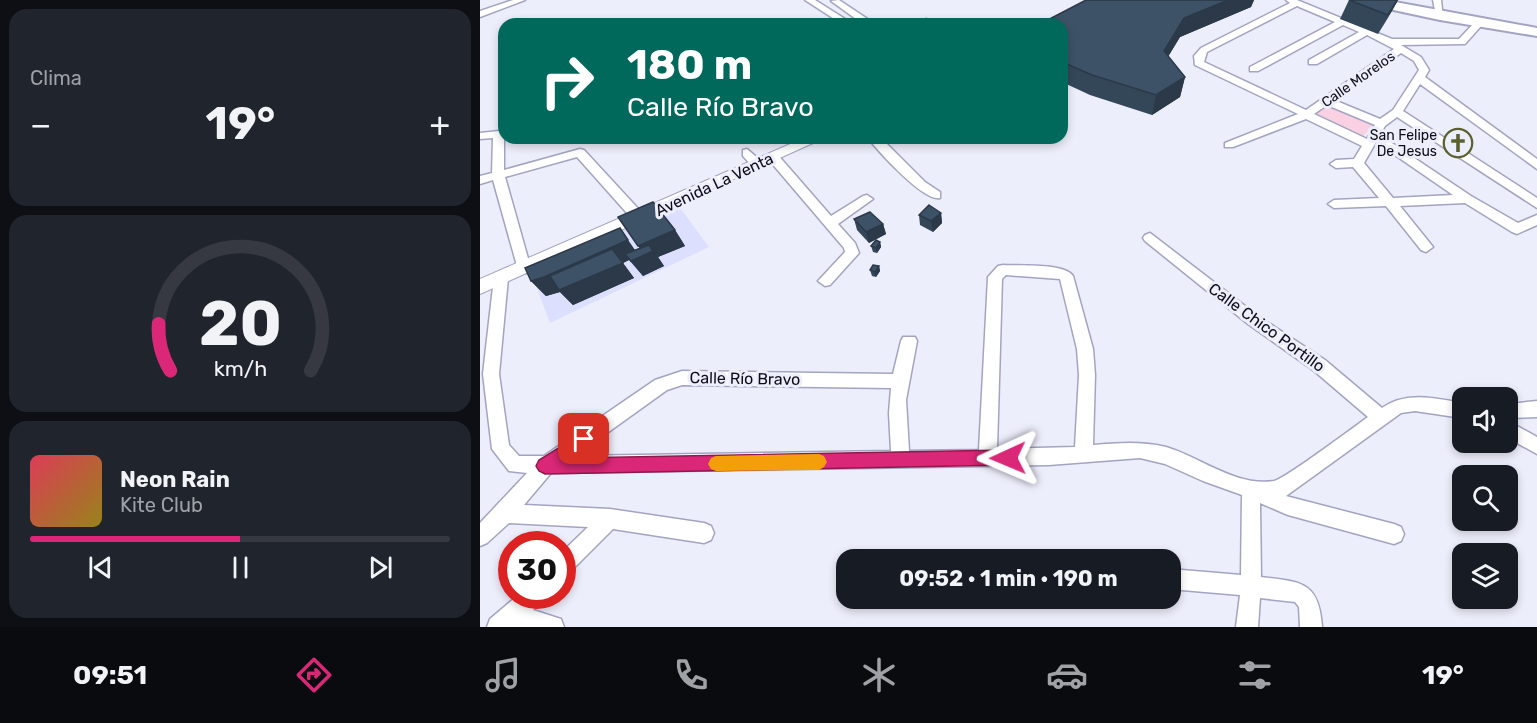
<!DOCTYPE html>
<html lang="es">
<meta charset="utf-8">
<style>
body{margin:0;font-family:Rubik,sans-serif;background:#20242c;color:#f1f3f6;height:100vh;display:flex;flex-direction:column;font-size:22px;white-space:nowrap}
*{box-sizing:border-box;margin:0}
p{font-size:20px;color:#9ea1a6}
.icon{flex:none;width:33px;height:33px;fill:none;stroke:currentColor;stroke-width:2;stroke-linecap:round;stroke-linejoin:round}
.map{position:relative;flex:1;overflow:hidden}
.drawer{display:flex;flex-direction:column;gap:9px;padding:9px;background:#0d0f14;width:480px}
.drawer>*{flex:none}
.banner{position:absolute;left:18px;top:18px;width:570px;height:126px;border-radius:18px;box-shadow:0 3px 9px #0003;background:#00695c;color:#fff;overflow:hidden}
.buttons{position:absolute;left:972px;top:387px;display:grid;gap:12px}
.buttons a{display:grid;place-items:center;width:66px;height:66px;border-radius:12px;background:#171b24;box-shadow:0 3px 9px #0003;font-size:30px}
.speed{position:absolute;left:18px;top:531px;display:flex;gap:12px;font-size:30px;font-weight:700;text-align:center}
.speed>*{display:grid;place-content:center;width:78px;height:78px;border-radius:50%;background:#171b24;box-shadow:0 3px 9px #0003;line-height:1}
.speed .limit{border:9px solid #d22;background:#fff;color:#111}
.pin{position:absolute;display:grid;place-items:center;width:51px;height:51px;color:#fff;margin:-26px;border-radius:12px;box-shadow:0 3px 9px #0006}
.me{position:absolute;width:66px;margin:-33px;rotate:269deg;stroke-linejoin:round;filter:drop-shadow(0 0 4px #0008)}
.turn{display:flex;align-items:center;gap:21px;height:126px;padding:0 30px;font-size:27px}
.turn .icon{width:78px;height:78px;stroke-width:2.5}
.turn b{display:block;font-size:42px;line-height:51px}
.big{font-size:45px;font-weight:700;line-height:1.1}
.drawer .widget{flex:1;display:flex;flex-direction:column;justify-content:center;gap:9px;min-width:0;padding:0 21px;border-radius:18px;background:#20242c}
.drawer .dial{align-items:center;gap:0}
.dial svg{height:156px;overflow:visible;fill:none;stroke:#363941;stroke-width:7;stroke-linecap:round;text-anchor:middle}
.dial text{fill:#f1f3f6;stroke:none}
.song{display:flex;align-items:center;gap:18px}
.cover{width:72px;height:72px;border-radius:9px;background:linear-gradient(135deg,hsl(350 70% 55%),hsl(50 70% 35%))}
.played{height:6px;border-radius:3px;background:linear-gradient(90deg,#db2777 50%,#363941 50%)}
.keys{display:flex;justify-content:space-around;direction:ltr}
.heat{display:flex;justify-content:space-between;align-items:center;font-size:33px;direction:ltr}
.trip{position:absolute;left:356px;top:549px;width:345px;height:60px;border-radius:18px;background:#171b24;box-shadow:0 3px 9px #0003;font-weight:700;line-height:60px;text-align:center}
.tabs{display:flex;height:96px;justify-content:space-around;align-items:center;background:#090b0e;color:#9ea1a6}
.tabs .icon{width:42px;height:42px}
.tabs .selected{color:#db2777}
.tabs b{font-size:27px;color:#f1f3f6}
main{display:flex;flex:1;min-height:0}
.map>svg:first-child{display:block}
.built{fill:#dddfff}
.green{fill:#fad0e3}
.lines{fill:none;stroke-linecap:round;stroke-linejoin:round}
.minor-casing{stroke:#a2a4c2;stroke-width:3}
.major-casing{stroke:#a2a4c2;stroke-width:2}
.highway-casing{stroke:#a2a4c2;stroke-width:4}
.minor{fill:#fff;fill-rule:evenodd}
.major{fill:#fff;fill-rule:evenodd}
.highway{fill:#fff;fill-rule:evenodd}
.wall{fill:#344759}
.shaded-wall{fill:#2b3948}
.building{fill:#3d5267;stroke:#2b3948;stroke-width:1.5}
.route{fill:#db2777;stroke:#8e194d;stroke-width:1.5}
.slow{fill:#f59e0b}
.labels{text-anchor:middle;stroke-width:6;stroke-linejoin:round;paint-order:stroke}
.far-street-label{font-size:14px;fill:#0d0d18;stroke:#edeefb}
.far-poi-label{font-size:14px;fill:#0d0d18;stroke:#edeefb;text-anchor:end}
.street-label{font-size:16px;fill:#0d0d18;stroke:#edeefb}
</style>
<main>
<section class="drawer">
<div class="widget"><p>Clima</p>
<div class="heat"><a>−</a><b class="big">19°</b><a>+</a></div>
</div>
<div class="widget dial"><svg viewBox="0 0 100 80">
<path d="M14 69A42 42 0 1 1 86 69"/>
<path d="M14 69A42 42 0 0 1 8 45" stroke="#db2777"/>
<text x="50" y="56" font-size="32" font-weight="700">20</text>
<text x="50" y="72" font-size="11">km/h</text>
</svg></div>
<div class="widget">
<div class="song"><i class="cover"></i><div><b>Neon Rain</b><p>Kite Club</p></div></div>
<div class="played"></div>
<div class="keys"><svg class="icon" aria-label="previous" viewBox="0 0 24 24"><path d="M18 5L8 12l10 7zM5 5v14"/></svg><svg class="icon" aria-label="pause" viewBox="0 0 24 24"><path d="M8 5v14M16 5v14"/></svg><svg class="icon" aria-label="next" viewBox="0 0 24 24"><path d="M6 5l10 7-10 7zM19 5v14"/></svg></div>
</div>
</section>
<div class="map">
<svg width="1057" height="627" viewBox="0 0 1057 627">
<rect width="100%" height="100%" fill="#edeefb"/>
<polygon class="built" points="198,205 229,247 70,323 50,270"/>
<polygon class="green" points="849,104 896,124 882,137 833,114"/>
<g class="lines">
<g class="minor-casing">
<g id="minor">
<polygon points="33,0 45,0 0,17 0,11"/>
<polygon points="325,0 335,0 373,24 362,24"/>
<polygon points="359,0 392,22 394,24 383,24 351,1"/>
<path d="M806 0H817L912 39H979L996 21H1002V25L985 44 921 45 941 57 949 70 945 77 1057 159V169L940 84 923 111 1057 198V208L917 117 905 126 900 135 991 196 1038 223 1057 215V225L1037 234 1032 232 985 203 920 206 953 247 946 252 941 250 906 206 854 208 848 204 854 200 899 198 873 167 856 168 850 164 856 160 874 159 882 146 826 119 753 147H745V143L818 114 715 65 714 56 721 48 810 3ZM817 6 855 22 770 67V71H778L863 25 879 32 829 60V64H837L887 35 914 49 826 110 724 62 727 52ZM921 53 934 61 939 70 913 110 900 119 854 100ZM847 105 895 125 887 139 834 114ZM896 142 973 195 913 198 884 163Z"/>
<polygon points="953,0 961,0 963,18 956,16"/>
<polygon points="446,19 449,20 449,24 437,24"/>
<polygon points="19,131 24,133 24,170 100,149 104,150 164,215 166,218 164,221 154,221 97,157 25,177 51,269 49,273 39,273 13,180 0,184 0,176 12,173 13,138 0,139 0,133"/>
<path d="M388 138H401L445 182 460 192V198C444 202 399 152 388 138Z"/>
<polygon points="267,149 281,161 281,167 273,167 263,156 263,150"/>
<polygon points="293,153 297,154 351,216 383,196 387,195 393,199 358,224 375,243 379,253 350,285 345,286 338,281 365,252 364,248 289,160 287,157"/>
<path d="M670 233 778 316 845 360 902 408C926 391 955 398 982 403V418L935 411 921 413 806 496 914 524 921 527 924 534 921 541 914 544 808 515 780 503 781 577C821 582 839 581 842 627H820L819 607 815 602 780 598 778 627H756L760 595 690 589V569L761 575 762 495 723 481 685 464 660 458 569 465 71 473 44 505 130 509 224 523 231 526 234 533 231 540 224 543 133 529 89 573 82 576V552L108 527 29 523 7 543 0 546V523L47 473 29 471 12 449 3 374 14 278 21 273 28 278 19 374 29 445 39 456H64L175 380 202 371 413 374 421 341 423 337H435L437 341 426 400 429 451 499 450 508 277 518 266 523 265C539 266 585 263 593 276L613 349 615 375 613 445C638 443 661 441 686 447 720 457 756 487 794 481 805 479 874 427 888 417L833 370 768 324 665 241 663 238 665 235ZM526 275 580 279 597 349 599 375 595 447 517 449 522 279ZM202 385 411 388 409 413 411 451 95 456 187 390Z"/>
<polygon points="1057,401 1057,417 1028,418 1028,404"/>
<polygon points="1028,421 1057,437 1057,454 1028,438"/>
<polygon points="37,596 62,596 59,603 53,610 81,619 84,627 7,627 10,619"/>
</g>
</g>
<g class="major-casing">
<polygon id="major" points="324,138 344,138 0,294 0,279"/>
</g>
<g class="highway-casing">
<polygon id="highway" points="880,0 904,0 1057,28 1057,36 960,20 881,3"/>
</g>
<use href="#minor" class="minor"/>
<use href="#major" class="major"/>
<use href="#highway" class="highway"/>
</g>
<g class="wall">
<polygon points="606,0 774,0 771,7 700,37 688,57 705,77 700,97 672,115 610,95 582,82 582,24"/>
<polygon points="869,0 918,0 898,34 860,19"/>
<polygon points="461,213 462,223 453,232 440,225 439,215"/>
<polygon points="138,217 195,230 205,246 178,257 184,266 163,276 149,260 143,263 154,278 93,305 80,292 66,296 51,281 160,248"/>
<polygon points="374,219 403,224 406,234 389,243 377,230"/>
<polygon points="400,242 401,247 397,253 393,252 391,246"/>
<polygon points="399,266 400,271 396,277 392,276 390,270"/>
</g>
<g class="shaded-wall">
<polygon points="748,0 774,0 771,7 700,37 679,71 684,51 704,18"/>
<polygon points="917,0 918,0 912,11 898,34"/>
<polygon points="705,77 700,97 672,115 676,95"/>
<polygon points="461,213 462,223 453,232 451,221"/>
<polygon points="403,224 406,234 389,243 386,232"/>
<polygon points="140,228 159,256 145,254 149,260 143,263 154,278 93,305 80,292 66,296 51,281"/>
<polygon points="195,230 205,246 178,257 184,266 163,276 151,261 165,255 158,246"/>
<polygon points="400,242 401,247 397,253 396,248"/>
<polygon points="399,266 400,271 396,277 395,272"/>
</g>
<g class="building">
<polygon points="606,0 748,0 704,18 684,51 705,77 676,95 612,75 582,62 582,24 560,24"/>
<polygon points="869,0 917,0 908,15"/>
<polygon points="173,202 195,230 158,246 138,217"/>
<polygon points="449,205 461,213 451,221 439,215"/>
<polygon points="390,212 403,224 386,232 374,219"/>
<polygon points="140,228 148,240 64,277 51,281 45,268"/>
<polygon points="396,240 400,242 396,248 391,246"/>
<polygon points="169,245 173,251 151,261 145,254"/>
<polygon points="132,249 143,263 79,290 70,276"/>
<polygon points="393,265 399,266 395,272 390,270"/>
</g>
<polygon class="route" points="104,432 109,434 111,439 109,444 90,458 528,450 534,452 536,458 534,463 528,465 65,474 59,471 56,466 59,460"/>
<polygon class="slow" points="339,454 344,456 347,462 344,467 339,470 236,471 231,469 228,464 231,458 236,456"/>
<defs>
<g id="church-ring" transform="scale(1.5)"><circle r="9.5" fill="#edeefb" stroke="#5b602e" stroke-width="1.5"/><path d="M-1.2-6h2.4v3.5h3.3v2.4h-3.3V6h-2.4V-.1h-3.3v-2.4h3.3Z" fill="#5b602e"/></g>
</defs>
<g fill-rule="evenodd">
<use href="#church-ring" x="978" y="143"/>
</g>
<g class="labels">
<g class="far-street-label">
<text transform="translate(878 79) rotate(-35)" y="5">Calle Morelos</text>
</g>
<g class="far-poi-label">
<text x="957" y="140">San Felipe<tspan x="957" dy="16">De Jesus</tspan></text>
</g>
<g class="street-label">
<text transform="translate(234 184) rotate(-25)" y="6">Avenida La Venta</text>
<text transform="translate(787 327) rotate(36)" y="6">Calle Chico Portillo</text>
<text transform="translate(265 378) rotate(1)" y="6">Calle Río Bravo</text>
</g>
</g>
</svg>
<div class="buttons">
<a><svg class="icon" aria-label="sound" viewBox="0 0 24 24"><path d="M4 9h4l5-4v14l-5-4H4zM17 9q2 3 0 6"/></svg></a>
<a><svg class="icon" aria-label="search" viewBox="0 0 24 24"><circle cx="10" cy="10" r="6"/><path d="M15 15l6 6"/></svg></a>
<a><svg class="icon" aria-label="layers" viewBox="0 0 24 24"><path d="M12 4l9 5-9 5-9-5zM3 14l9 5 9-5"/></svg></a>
</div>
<div class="speed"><div class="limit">30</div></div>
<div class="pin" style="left:104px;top:439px;background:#d93025"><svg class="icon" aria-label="arrive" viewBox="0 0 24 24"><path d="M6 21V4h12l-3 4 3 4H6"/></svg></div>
<svg class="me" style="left:528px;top:458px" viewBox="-20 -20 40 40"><path d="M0-17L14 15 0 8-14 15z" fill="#db2777" stroke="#fff" stroke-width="4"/></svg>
<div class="trip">09:52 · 1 min · 190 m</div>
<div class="banner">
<div class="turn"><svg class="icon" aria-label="right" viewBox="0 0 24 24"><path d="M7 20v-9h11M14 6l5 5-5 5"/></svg><div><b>180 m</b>Calle Río Bravo</div></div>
</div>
</div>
</main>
<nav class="tabs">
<b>09:51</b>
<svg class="icon selected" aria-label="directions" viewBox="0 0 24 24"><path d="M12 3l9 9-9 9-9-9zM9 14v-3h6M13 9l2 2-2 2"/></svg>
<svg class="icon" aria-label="music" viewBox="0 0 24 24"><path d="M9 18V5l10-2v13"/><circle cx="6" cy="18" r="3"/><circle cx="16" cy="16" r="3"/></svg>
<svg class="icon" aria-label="phone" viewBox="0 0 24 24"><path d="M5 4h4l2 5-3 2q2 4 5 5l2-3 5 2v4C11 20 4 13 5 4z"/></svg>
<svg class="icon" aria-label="climate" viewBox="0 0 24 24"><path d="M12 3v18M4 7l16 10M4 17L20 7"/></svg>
<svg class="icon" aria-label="car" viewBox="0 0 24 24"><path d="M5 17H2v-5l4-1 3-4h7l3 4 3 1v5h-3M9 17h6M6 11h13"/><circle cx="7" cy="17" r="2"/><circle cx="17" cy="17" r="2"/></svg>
<svg class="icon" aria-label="filters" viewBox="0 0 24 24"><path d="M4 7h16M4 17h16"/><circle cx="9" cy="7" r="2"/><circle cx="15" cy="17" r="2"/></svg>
<b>19°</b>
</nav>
